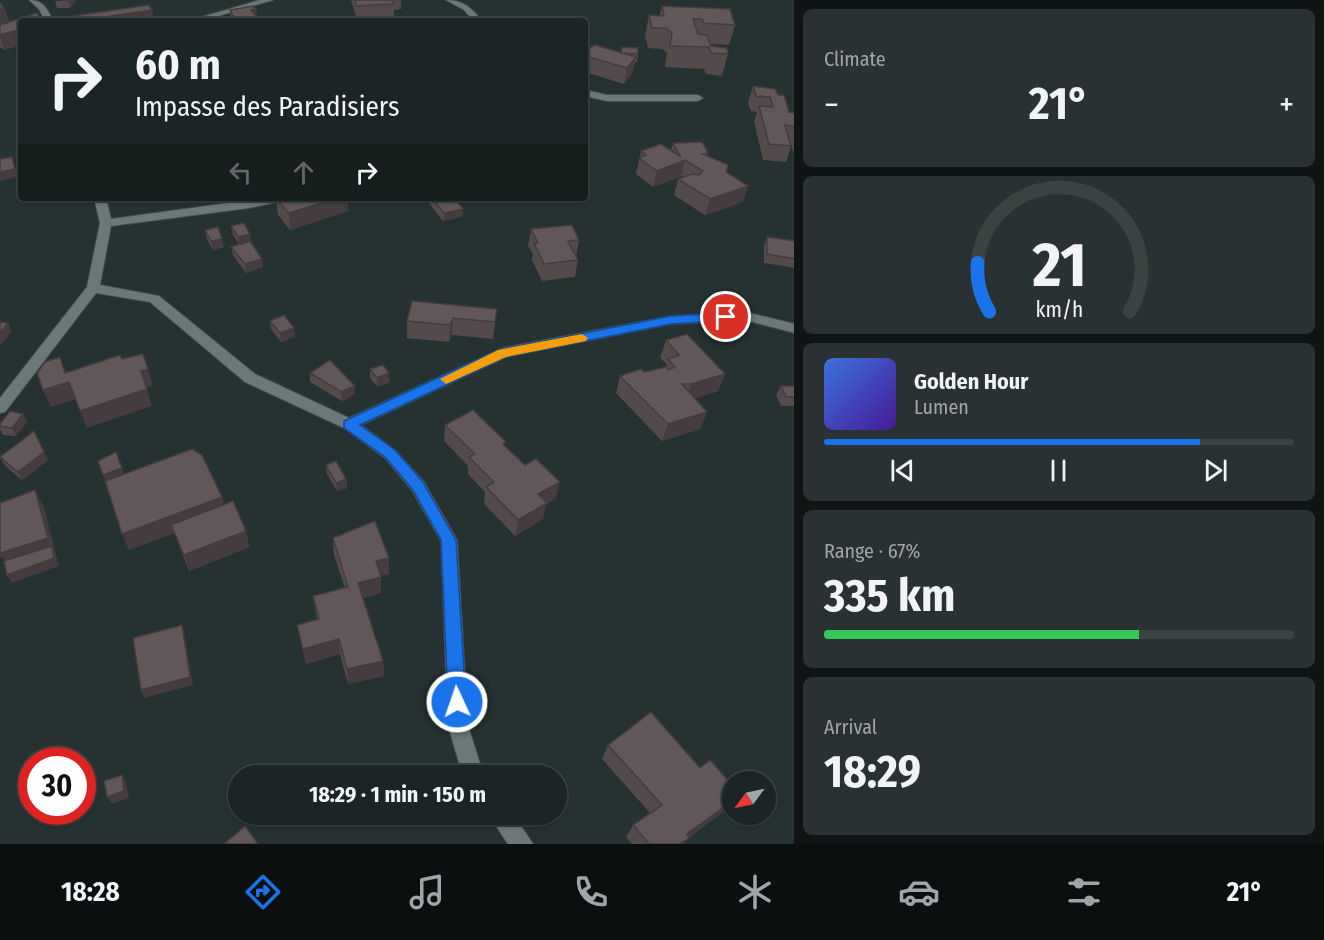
<!DOCTYPE html>
<meta charset="utf-8">
<style>
body{margin:0;font-family:"Fira Sans Condensed",sans-serif;background:#293132;color:#f1f3f6;height:100vh;display:flex;flex-direction:column;font-size:22px;white-space:nowrap}
*{box-sizing:border-box;margin:0}
p{font-size:20px;color:#a0a5a7}
.icon{flex:none;width:33px;height:33px;fill:none;stroke:currentColor;stroke-width:2;stroke-linecap:round;stroke-linejoin:round}
.map{position:relative;flex:1;overflow:hidden}
.sheet{display:flex;flex-direction:column;gap:9px;padding:9px;background:#0f1414;width:530px}
.sheet>*{flex:none}
.top-card{position:absolute;left:18px;top:18px;width:570px;height:183px;border-radius:6px;box-shadow:0 2px 4px #0004,0 0 0 2px #3a4242;background:#1c2525;color:#f1f3f6;overflow:hidden}
.needle{width:39px;rotate:237deg}
.buttons{position:absolute;left:722px;top:771px;display:grid;gap:12px}
.buttons a{display:grid;place-items:center;width:54px;height:54px;border-radius:50%;background:#1c2525;box-shadow:0 2px 4px #0004,0 0 0 2px #3a4242;font-size:30px}
.speed{position:absolute;left:18px;top:747px;display:flex;gap:12px;font-size:30px;font-weight:700;text-align:center}
.speed>*{display:grid;place-content:center;width:78px;height:78px;border-radius:50%;background:#1c2525;box-shadow:0 2px 4px #0004,0 0 0 2px #3a4242;line-height:1}
.speed .limit{border:9px solid #d22;background:#fff;color:#111}
.pin{position:absolute;display:grid;place-items:center;width:51px;height:51px;color:#fff;margin:-26px;border:3px solid #fff;border-radius:50%;box-shadow:0 2px 6px #0007}
.me{position:absolute;width:66px;margin:-33px;rotate:357deg;stroke-linejoin:round;filter:drop-shadow(0 0 4px #0008)}
.turn{display:flex;align-items:center;gap:21px;height:126px;padding:0 18px;font-size:27px}
.turn .icon{width:78px;height:78px;stroke-width:2.5}
.turn b{display:block;font-size:42px;line-height:51px}
.lanes{display:flex;align-items:center;height:57px;padding:0 18px;background:#0003;justify-content:center;gap:30px;direction:ltr}
.lanes .off{opacity:.35}
.big{font-size:45px;font-weight:700;line-height:1.1}
.sheet .widget{flex:1;display:flex;flex-direction:column;justify-content:center;gap:9px;min-width:0;padding:0 21px;border-radius:9px;background:#293132}
.sheet .dial{align-items:center;gap:0}
.dial svg{height:156px;overflow:visible;fill:none;stroke:#3a4242;stroke-width:7;stroke-linecap:round;text-anchor:middle}
.dial text{fill:#f1f3f6;stroke:none}
.song{display:flex;align-items:center;gap:18px}
.cover{width:72px;height:72px;border-radius:9px;background:linear-gradient(135deg,hsl(220 70% 55%),hsl(260 70% 35%))}
.played{height:6px;border-radius:3px;background:linear-gradient(90deg,#1a73e8 80%,#3a4242 80%)}
.keys{display:flex;justify-content:space-around;direction:ltr}
.heat{display:flex;justify-content:space-between;align-items:center;font-size:33px;direction:ltr}
.charge{height:9px;border-radius:4px;background:linear-gradient(90deg,#34c759 67%,#3a4242 0)}
.trip{position:absolute;left:228px;top:765px;width:339px;height:60px;border-radius:30px;background:#1c2525;box-shadow:0 2px 4px #0004,0 0 0 2px #3a4242;font-weight:700;line-height:60px;text-align:center}
.dock{display:flex;height:96px;justify-content:space-around;align-items:center;background:#0b0f0f;color:#a0a5a7}
.dock .icon{width:42px;height:42px}
.dock .on{color:#1a73e8}
.dock b{font-size:27px;color:#f1f3f6}
main{display:flex;flex:1;min-height:0}
.map>svg:first-child{display:block}
.lines{fill:none;stroke-linecap:round;stroke-linejoin:round}
.minor-casing{stroke:#444d4d;stroke-width:2}
.minor{fill:#6c7878;fill-rule:evenodd}
.wall{fill:#534a4c}
.shaded-wall{fill:#443c3e}
.building{fill:#615658;stroke:#443c3e;stroke-width:1.5}
.route{fill:#1a73e8;stroke:#114b97;stroke-width:1.5}
.slow{fill:#f59e0b}
</style>
<main>
<div class="map">
<svg width="795" height="844" viewBox="0 0 795 844">
<rect width="100%" height="100%" fill="#263131"/>
<g class="lines">
<g class="minor-casing">
<g id="minor">
<path d="M29 0C44 0 47 9 53 21H45L39 9Z"/>
<polygon points="260,0 273,0 201,21 188,21"/>
<path d="M446 0C463 0 472 8 482 21H474L464 10Z"/>
<polygon points="585,90 607,95 698,95 703,98 698,101 607,101 585,96"/>
<polygon points="94,198 106,198 111,219 266,198 288,198 286,200 249,208 111,226 100,285 159,296 255,374 349,418 503,348 671,316 745,312 795,324 795,333 745,320 671,324 506,357 361,425 395,450 424,482 457,540 468,726 484,776 463,776 448,726 441,541 412,490 385,458 344,428 245,382 150,302 96,293 5,412 0,413 0,398 87,287 100,223"/>
<polygon points="488,814 513,814 533,844 508,844"/>
</g>
</g>
<use href="#minor" class="minor"/>
</g>
<g class="wall">
<polygon points="76,0 70,8 57,8 55,1"/>
<polygon points="351,0 401,0 401,9 394,10 394,18 357,20"/>
<polygon points="0,3 4,7 9,21 2,23 3,24 21,21 21,45 4,50 0,47"/>
<polygon points="662,6 735,25 729,45 710,44 711,46 728,54 722,76 706,74 704,69 665,67 667,53 662,49 648,48 645,35 649,15 660,15"/>
<polygon points="230,10 257,17 256,17 259,21 233,21 231,18"/>
<polygon points="585,50 621,52 638,54 637,62 635,62 633,72 624,84 585,72"/>
<polygon points="753,86 778,95 789,112 795,113 795,156 791,146 786,162 763,160 754,121 757,112 751,111 748,102"/>
<polygon points="673,143 708,153 707,155 726,172 743,202 705,215 674,195 678,179 683,177 681,176 653,187 636,174 641,151 671,150"/>
<polygon points="425,198 454,198 463,209 462,217 443,221"/>
<polygon points="276,199 348,211 290,230 278,215"/>
<polygon points="231,226 252,242 262,259 263,267 246,273 233,255 231,247 239,244 233,235"/>
<polygon points="531,229 579,240 576,256 578,260 575,277 542,281 532,260 533,254 528,246"/>
<polygon points="205,230 224,247 213,250 207,239"/>
<polygon points="767,237 795,241 795,268 764,263 764,246"/>
<polygon points="497,309 493,339 452,335 449,342 407,338 407,321"/>
<polygon points="270,321 295,337 281,342 271,329"/>
<polygon points="666,340 725,374 718,391 695,398 707,412 700,429 662,441 616,393 620,376 644,372 666,367 667,364 660,358"/>
<polygon points="370,369 390,382 378,387 370,378"/>
<polygon points="310,373 355,386 355,394 342,401 310,382"/>
<polygon points="781,386 795,386 795,406 781,406 776,395"/>
<polygon points="23,414 27,422 16,436 3,435 0,429 0,424"/>
<polygon points="445,425 506,446 556,498 546,504 543,519 515,536 484,504 485,492 468,474 468,466 444,441"/>
<polygon points="0,457 48,460 22,480 5,466"/>
<polygon points="326,465 346,479 347,488 337,491 327,474"/>
<polygon points="124,474 223,505 246,531 249,547 189,571 174,533 129,550"/>
<polygon points="333,538 389,574 380,576 381,593 363,598 383,661 384,676 348,684 340,654 306,664 297,625 317,620 313,596 345,588 334,555"/>
<polygon points="608,745 700,768 732,785 732,805 688,838 684,844 632,844 626,837 633,825 650,813 602,759"/>
</g>
<g class="shaded-wall">
<polygon points="69,0 76,0 70,8 68,1"/>
<polygon points="4,7 9,21 2,23 6,32 0,33 0,8"/>
<polygon points="256,9 257,17 252,18 251,10"/>
<polygon points="152,10 154,21 78,21"/>
<polygon points="21,29 21,45 4,50 0,38 0,35"/>
<polygon points="636,57 633,72 624,84 627,68"/>
<polygon points="12,157 18,177 0,181 0,172"/>
<polygon points="685,160 681,176 653,187 657,171"/>
<polygon points="748,186 743,202 705,215 710,199"/>
<polygon points="337,198 348,198 348,211 290,230 289,213"/>
<polygon points="463,209 462,217 443,221 444,213"/>
<polygon points="250,234 252,242 240,246 238,237"/>
<polygon points="222,239 224,247 213,250 211,241"/>
<polygon points="262,259 263,267 246,273 245,264"/>
<polygon points="453,318 452,335 449,342 450,325"/>
<polygon points="8,323 12,331 0,346 0,333"/>
<polygon points="294,328 295,337 281,342 280,333"/>
<polygon points="60,357 76,399 51,407 43,390 65,373"/>
<polygon points="148,369 153,386 146,388 141,371"/>
<polygon points="389,373 390,382 378,387 377,378"/>
<polygon points="725,374 718,391 685,402 691,384"/>
<polygon points="355,386 355,394 342,401 341,392"/>
<polygon points="147,389 152,406 87,428 80,411"/>
<polygon points="707,412 700,429 662,441 668,424"/>
<polygon points="23,414 27,422 16,436 12,428"/>
<polygon points="44,452 48,460 22,480 18,472"/>
<polygon points="122,468 125,476 107,483 103,475"/>
<polygon points="346,479 347,488 337,491 336,483"/>
<polygon points="560,482 556,498 546,504 543,519 515,536 518,520 538,494"/>
<polygon points="35,490 44,507 59,566 12,583 7,575 9,569 2,557 0,558 0,545"/>
<polygon points="222,497 226,514 171,525 174,533 129,550 122,534"/>
<polygon points="246,531 249,547 189,571 184,555"/>
<polygon points="389,558 389,574 376,577 376,561"/>
<polygon points="381,577 381,593 359,599 358,583"/>
<polygon points="182,625 184,633 193,685 144,698 141,690"/>
<polygon points="339,639 340,654 306,664 303,649"/>
<polygon points="383,661 384,676 348,684 347,669"/>
<polygon points="122,775 126,782 129,798 112,804 107,797"/>
<polygon points="732,801 732,805 730,807 684,841 689,838 684,844 680,844 687,834"/>
</g>
<g class="building">
<polygon points="355,0 392,0 394,4 356,6"/>
<polygon points="149,5 152,10 78,21 74,21 73,16"/>
<polygon points="253,6 256,9 251,10 258,19 247,21 236,21 230,10"/>
<polygon points="662,6 730,9 735,25 704,23 702,19 693,19 698,34 707,35 711,46 727,48 728,54 711,53 709,47 670,46 672,33 666,28 652,28 649,15 664,16"/>
<polygon points="37,13 42,21 21,21 21,29 0,35 0,25"/>
<polygon points="595,45 636,57 627,68 585,56 585,50"/>
<polygon points="17,47 21,47 21,55"/>
<polygon points="622,47 638,48 638,54 621,53"/>
<polygon points="753,86 775,89 778,95 784,95 789,112 795,113 795,127 785,125 791,146 769,144 759,106 773,107 770,97 756,96"/>
<polygon points="702,142 708,153 703,154 728,165 726,172 748,186 710,199 678,179 692,174 699,175 703,171 685,160 657,171 639,158 646,155 641,151 661,144 680,156 673,143"/>
<polygon points="12,157 15,169 0,172 0,159"/>
<polygon points="278,198 337,198 289,213 276,199"/>
<polygon points="432,198 454,198 463,209 444,213"/>
<polygon points="244,223 250,234 238,237 231,226"/>
<polygon points="572,225 579,240 568,241 578,260 544,264 534,243 538,243 531,229"/>
<polygon points="218,227 222,239 211,241 205,230"/>
<polygon points="767,237 795,241 795,259 767,254"/>
<polygon points="250,241 262,259 245,264 231,247"/>
<polygon points="412,301 497,309 495,322 453,318 450,325 407,321"/>
<polygon points="284,315 294,328 280,333 270,321"/>
<polygon points="0,322 8,323 0,333"/>
<polygon points="687,334 725,374 691,384 682,384 707,412 668,424 620,376 641,369 644,372 666,367 668,370 675,367 668,359 679,355 666,340"/>
<polygon points="143,354 148,369 141,371 147,389 80,411 69,382 43,390 37,373 45,362 60,357 65,373 120,355 122,359"/>
<polygon points="330,360 355,386 341,392 310,373"/>
<polygon points="383,365 389,373 377,378 370,369"/>
<polygon points="781,386 795,386 795,397 786,397"/>
<polygon points="473,410 506,442 503,444 525,465 536,459 560,482 538,494 547,503 518,520 486,487 494,482 469,457 475,454 445,425"/>
<polygon points="10,411 23,414 12,428 0,426 0,424"/>
<polygon points="34,431 44,452 18,472 0,457"/>
<polygon points="192,449 202,455 222,497 122,534 105,481"/>
<polygon points="116,452 122,468 103,475 98,461"/>
<polygon points="336,461 346,479 336,483 326,465"/>
<polygon points="35,490 48,538 0,553 0,503"/>
<polygon points="233,501 246,531 184,555 171,525"/>
<polygon points="375,521 389,558 376,561 381,577 358,583 383,661 347,669 339,639 303,649 297,625 319,619 313,596 348,587 333,538"/>
<polygon points="52,546 54,558 7,575 4,561"/>
<polygon points="182,625 190,677 141,690 133,638"/>
<polygon points="651,712 700,768 710,760 732,785 732,801 687,834 689,838 680,844 649,844 633,825 662,805 608,745"/>
<polygon points="122,775 124,791 107,797 104,781"/>
<polygon points="245,826 258,844 224,844"/>
</g>
<polygon class="route" points="726,313 731,314 731,320 671,324 506,357 360,425 395,450 423,482 456,540 466,702 463,708 457,711 451,708 448,702 441,540 413,490 385,457 344,428 344,421 498,350 671,316"/>
<polygon class="slow" points="582,334 588,338 586,341 506,357 446,384 440,379 498,350"/>
</svg>
<div class="buttons">
<a><svg class="needle" viewBox="-14 -14 28 28"><path d="M0-13l5 13h-10z" fill="#e53935"/><path d="M0 13l5-13h-10z" fill="#a0a5a7"/></svg></a>
</div>
<div class="speed"><div class="limit">30</div></div>
<div class="pin" style="left:726px;top:317px;background:#d93025"><svg class="icon" aria-label="arrive" viewBox="0 0 24 24"><path d="M6 21V4h12l-3 4 3 4H6"/></svg></div>
<svg class="me" style="left:457px;top:702px" viewBox="-20 -20 40 40"><circle r="17" fill="#1a73e8" stroke="#fff" stroke-width="3"/><path d="M0-11L8 9 0 5-8 9z" fill="#fff"/></svg>
<div class="trip">18:29 · 1 min · 150 m</div>
<div class="top-card">
<div class="turn"><svg class="icon" aria-label="right" viewBox="0 0 24 24"><path d="M7 20v-9h11M14 6l5 5-5 5"/></svg><div><b>60 m</b>Impasse des Paradisiers</div></div>
<div class="lanes"><svg class="icon off" aria-label="left" viewBox="0 0 24 24"><path d="M17 20v-9H6M10 6l-5 5 5 5"/></svg><svg class="icon off" aria-label="ahead" viewBox="0 0 24 24"><path d="M12 20V5M6 11l6-6 6 6"/></svg><svg class="icon" aria-label="right" viewBox="0 0 24 24"><path d="M7 20v-9h11M14 6l5 5-5 5"/></svg></div>
</div>
</div>
<section class="sheet">
<div class="widget"><p>Climate</p>
<div class="heat"><a>−</a><b class="big">21°</b><a>+</a></div>
</div>
<div class="widget dial"><svg viewBox="0 0 100 80">
<path d="M14 69A42 42 0 1 1 86 69"/>
<path d="M14 69A42 42 0 0 1 8 44" stroke="#1a73e8"/>
<text x="50" y="56" font-size="32" font-weight="700">21</text>
<text x="50" y="72" font-size="11">km/h</text>
</svg></div>
<div class="widget">
<div class="song"><i class="cover"></i><div><b>Golden Hour</b><p>Lumen</p></div></div>
<div class="played"></div>
<div class="keys"><svg class="icon" aria-label="previous" viewBox="0 0 24 24"><path d="M18 5L8 12l10 7zM5 5v14"/></svg><svg class="icon" aria-label="pause" viewBox="0 0 24 24"><path d="M8 5v14M16 5v14"/></svg><svg class="icon" aria-label="next" viewBox="0 0 24 24"><path d="M6 5l10 7-10 7zM19 5v14"/></svg></div>
</div>
<div class="widget"><p>Range · 67%</p><b class="big">335 km</b><div class="charge"></div></div>
<div class="widget"><p>Arrival</p><b class="big">18:29</b></div>
</section>
</main>
<nav class="dock">
<b>18:28</b>
<svg class="icon on" aria-label="directions" viewBox="0 0 24 24"><path d="M12 3l9 9-9 9-9-9zM9 14v-3h6M13 9l2 2-2 2"/></svg>
<svg class="icon" aria-label="music" viewBox="0 0 24 24"><path d="M9 18V5l10-2v13"/><circle cx="6" cy="18" r="3"/><circle cx="16" cy="16" r="3"/></svg>
<svg class="icon" aria-label="phone" viewBox="0 0 24 24"><path d="M5 4h4l2 5-3 2q2 4 5 5l2-3 5 2v4C11 20 4 13 5 4z"/></svg>
<svg class="icon" aria-label="climate" viewBox="0 0 24 24"><path d="M12 3v18M4 7l16 10M4 17L20 7"/></svg>
<svg class="icon" aria-label="car" viewBox="0 0 24 24"><path d="M5 17H2v-5l4-1 3-4h7l3 4 3 1v5h-3M9 17h6M6 11h13"/><circle cx="7" cy="17" r="2"/><circle cx="17" cy="17" r="2"/></svg>
<svg class="icon" aria-label="filters" viewBox="0 0 24 24"><path d="M4 7h16M4 17h16"/><circle cx="9" cy="7" r="2"/><circle cx="15" cy="17" r="2"/></svg>
<b>21°</b>
</nav>
